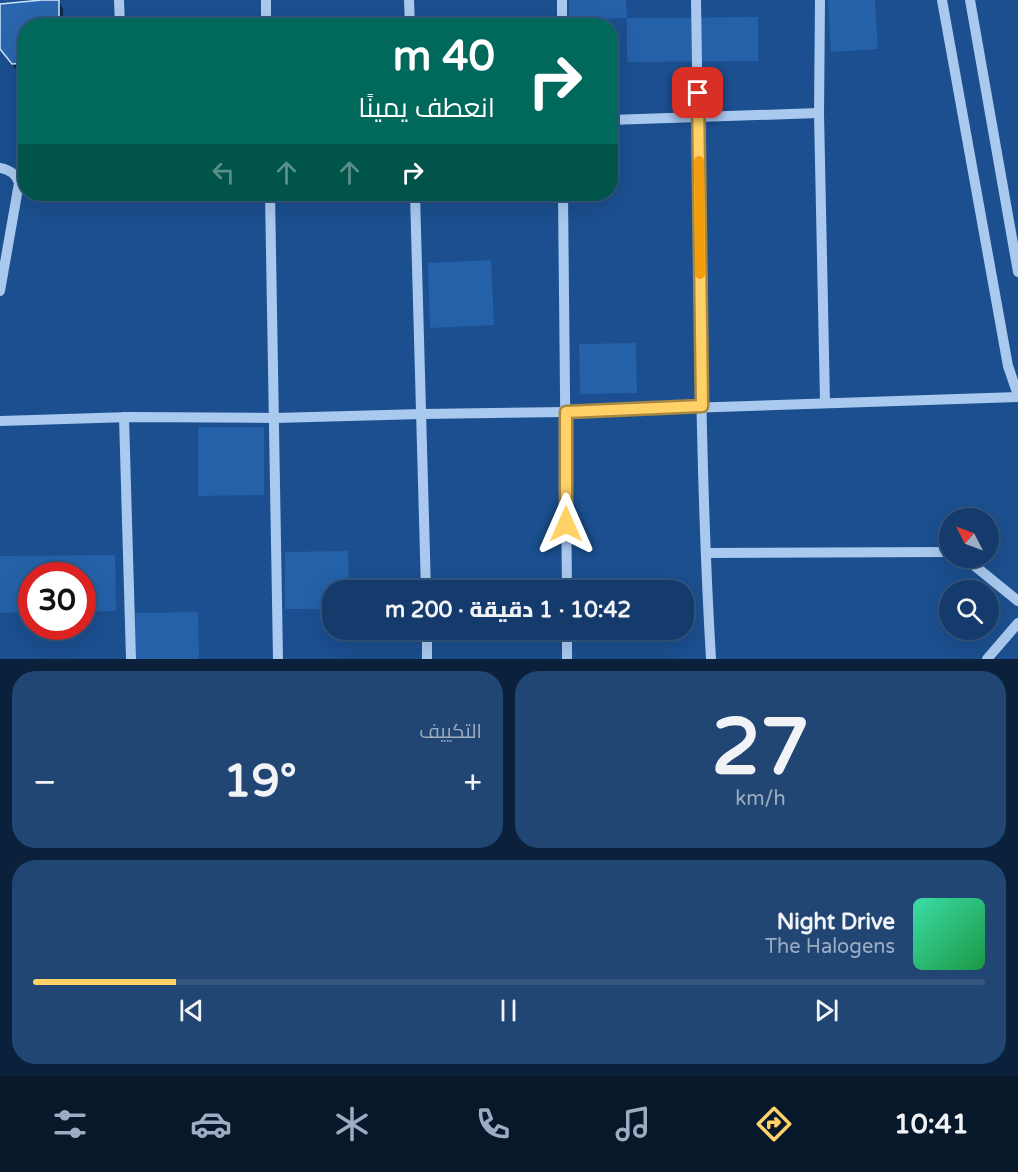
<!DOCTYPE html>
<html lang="ar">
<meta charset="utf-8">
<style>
body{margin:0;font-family:"Varela Round",Cairo,sans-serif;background:#214673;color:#f1f3f6;direction:rtl;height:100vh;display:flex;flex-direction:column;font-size:22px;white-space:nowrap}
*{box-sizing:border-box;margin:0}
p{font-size:20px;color:#9dadc1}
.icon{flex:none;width:33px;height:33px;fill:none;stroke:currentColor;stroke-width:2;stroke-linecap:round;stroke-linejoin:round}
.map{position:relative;height:659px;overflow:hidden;direction:ltr}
.drawer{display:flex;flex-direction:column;gap:12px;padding:12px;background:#0b203b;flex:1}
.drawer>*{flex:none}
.banner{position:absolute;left:18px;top:18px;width:600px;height:183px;border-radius:24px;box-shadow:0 6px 24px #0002,0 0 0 2px #33557e;direction:rtl;background:#00695c;color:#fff;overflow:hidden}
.needle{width:39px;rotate:312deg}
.buttons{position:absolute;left:939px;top:508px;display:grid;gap:12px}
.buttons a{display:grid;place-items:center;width:60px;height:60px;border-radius:50%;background:#143b6b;box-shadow:0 6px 24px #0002,0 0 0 2px #33557e;font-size:30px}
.speed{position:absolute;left:18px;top:562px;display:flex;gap:12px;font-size:30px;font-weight:700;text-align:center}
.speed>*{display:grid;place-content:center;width:78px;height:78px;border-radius:50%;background:#143b6b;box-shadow:0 6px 24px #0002,0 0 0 2px #33557e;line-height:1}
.speed .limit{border:9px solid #d22;background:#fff;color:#111}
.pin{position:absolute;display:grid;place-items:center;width:51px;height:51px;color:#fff;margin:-26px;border-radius:12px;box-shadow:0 3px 9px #0006}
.me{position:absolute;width:66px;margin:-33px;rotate:0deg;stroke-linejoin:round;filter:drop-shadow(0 0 4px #0008)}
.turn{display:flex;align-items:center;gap:21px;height:126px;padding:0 24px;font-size:27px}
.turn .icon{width:78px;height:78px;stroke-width:2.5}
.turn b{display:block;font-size:42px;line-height:51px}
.lanes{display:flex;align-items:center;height:57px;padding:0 24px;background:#0003;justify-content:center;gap:30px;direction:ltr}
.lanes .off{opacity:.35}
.big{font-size:45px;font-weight:800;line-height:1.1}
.drawer .widget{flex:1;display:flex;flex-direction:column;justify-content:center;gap:9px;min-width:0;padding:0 21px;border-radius:24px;background:#214673}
.drawer .dial{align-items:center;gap:0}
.dial b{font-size:78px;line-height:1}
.song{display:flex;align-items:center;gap:18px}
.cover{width:72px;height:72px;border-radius:9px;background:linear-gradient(135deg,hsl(160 70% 55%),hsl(140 70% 35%))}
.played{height:6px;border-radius:3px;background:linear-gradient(90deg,#ffd166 15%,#33557e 15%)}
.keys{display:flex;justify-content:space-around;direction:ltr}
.heat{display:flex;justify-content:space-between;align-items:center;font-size:33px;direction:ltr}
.drawer .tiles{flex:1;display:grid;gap:12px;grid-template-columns:1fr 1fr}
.widget:last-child{grid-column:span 2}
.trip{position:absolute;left:322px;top:580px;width:372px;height:60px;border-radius:24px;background:#143b6b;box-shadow:0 6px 24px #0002,0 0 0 2px #33557e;font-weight:800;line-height:60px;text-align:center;direction:rtl}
.tab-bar{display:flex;height:96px;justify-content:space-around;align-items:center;background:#08182b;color:#9dadc1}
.tab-bar .icon{width:42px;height:42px}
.tab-bar .current{color:#ffd166}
.tab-bar b{font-size:27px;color:#f1f3f6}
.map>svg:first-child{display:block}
.green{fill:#2461a8}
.shadow{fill:#0007}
.building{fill:#2a66ad;stroke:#cfe3fa;stroke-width:1.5}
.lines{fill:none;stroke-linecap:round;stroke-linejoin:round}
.minor{stroke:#a9c9ee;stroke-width:10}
.route-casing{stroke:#a68842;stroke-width:15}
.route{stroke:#ffd166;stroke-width:10}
.slow{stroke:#f59e0b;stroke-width:10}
</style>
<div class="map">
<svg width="1018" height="659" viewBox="0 0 1018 659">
<rect width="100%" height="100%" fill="#1b4f8f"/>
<g class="green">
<polygon points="569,0 626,0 627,18 758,17 758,61 627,62 627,18 569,20"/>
<polygon points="828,0 875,0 878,49 831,52"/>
<polygon points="491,260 494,325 430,328 428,263"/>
<polygon points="636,343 637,393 580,394 579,344"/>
<polygon points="198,427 264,427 264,495 198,496"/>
<polygon points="348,551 349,591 333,591 333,609 285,609 285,552"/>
<polygon points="115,555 116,611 83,612 82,576 32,576 31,612 0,613 0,556"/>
<polygon points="198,612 199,659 136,659 135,613"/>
</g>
<polygon class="shadow" points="58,0 63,9 63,26 26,26 26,71 18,72 7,58 0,26 0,5"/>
<polygon class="building" points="42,0 59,0 59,26 26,26 26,63 12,64 0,49 0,4"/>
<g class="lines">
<g class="minor">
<polyline points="119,0 120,26"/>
<polyline points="266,0 266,26"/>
<polyline points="409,0 410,26"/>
<polyline points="562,0 562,26"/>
<path d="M696 0C700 220 698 440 711 659"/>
<polyline points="820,0 819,113 825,402"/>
<polyline points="942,0 1008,366 1018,395"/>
<polyline points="970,0 1018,272"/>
<polyline points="610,120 819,113"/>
<path d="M0 168C10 170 16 174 19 183L0 291"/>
<polyline points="270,194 278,659"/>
<polyline points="415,194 426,591"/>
<polyline points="563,194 567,591"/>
<polyline points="124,417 131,659"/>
<polyline points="0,421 130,417 275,418 422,414 566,412 1018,397"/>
<polyline points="706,553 950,552"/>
<polyline points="965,558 1018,601"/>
<polyline points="427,630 427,659"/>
<polyline points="567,630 567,659"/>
<polyline points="987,659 1018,623"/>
</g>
</g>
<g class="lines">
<g class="route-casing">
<polyline id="route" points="566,524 566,412 702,406 698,93"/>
</g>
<use href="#route" class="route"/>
<polyline class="slow" points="699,161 700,274"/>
</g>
</svg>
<div class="buttons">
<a><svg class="needle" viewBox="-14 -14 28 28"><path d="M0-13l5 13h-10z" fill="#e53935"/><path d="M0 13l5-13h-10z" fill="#9dadc1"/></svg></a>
<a><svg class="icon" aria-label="search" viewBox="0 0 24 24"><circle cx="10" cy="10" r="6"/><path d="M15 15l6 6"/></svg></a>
</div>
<div class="speed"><div class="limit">30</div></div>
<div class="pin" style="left:698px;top:93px;background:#d93025"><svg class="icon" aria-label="arrive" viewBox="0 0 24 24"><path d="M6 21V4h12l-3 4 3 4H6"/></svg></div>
<svg class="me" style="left:566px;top:524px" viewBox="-20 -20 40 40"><path d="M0-17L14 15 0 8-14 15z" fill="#ffd166" stroke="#fff" stroke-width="4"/></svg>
<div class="trip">10:42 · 1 دقيقة · 200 m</div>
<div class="banner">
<div class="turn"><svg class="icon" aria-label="right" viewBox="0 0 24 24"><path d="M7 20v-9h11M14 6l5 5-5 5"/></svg><div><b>40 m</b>انعطف يمينًا</div></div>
<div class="lanes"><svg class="icon off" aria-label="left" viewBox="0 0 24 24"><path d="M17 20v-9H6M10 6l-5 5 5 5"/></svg><svg class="icon off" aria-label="ahead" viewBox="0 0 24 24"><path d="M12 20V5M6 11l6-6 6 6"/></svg><svg class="icon off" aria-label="ahead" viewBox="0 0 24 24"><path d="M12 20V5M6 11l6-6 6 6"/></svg><svg class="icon" aria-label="right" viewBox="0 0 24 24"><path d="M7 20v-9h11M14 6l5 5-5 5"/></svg></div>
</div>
</div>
<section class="drawer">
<div class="tiles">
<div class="widget dial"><b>27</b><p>km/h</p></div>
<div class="widget"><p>التكييف</p>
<div class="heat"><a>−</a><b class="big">19°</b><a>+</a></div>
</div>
<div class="widget">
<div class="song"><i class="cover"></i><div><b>Night Drive</b><p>The Halogens</p></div></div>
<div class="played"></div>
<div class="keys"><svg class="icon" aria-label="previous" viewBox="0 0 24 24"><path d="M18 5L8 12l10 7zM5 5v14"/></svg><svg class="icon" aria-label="pause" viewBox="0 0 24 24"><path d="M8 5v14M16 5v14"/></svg><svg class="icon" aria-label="next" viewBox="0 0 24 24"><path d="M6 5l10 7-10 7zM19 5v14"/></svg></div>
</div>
</div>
</section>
<nav class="tab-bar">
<b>10:41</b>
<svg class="icon current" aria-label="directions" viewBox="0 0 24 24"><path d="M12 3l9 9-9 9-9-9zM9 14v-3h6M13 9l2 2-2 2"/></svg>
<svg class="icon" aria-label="music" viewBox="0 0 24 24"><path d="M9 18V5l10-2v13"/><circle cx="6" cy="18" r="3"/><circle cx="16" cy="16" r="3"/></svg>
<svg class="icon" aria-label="phone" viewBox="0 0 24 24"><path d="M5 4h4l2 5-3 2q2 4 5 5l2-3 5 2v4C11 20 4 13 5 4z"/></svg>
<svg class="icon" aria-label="climate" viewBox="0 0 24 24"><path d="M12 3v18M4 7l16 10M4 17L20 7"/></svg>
<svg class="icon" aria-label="car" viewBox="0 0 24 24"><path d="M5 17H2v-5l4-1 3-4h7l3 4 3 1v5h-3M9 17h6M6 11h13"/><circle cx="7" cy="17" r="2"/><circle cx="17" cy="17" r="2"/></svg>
<svg class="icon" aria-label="filters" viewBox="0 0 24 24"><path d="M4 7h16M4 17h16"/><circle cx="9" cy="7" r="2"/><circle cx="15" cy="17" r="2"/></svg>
</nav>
